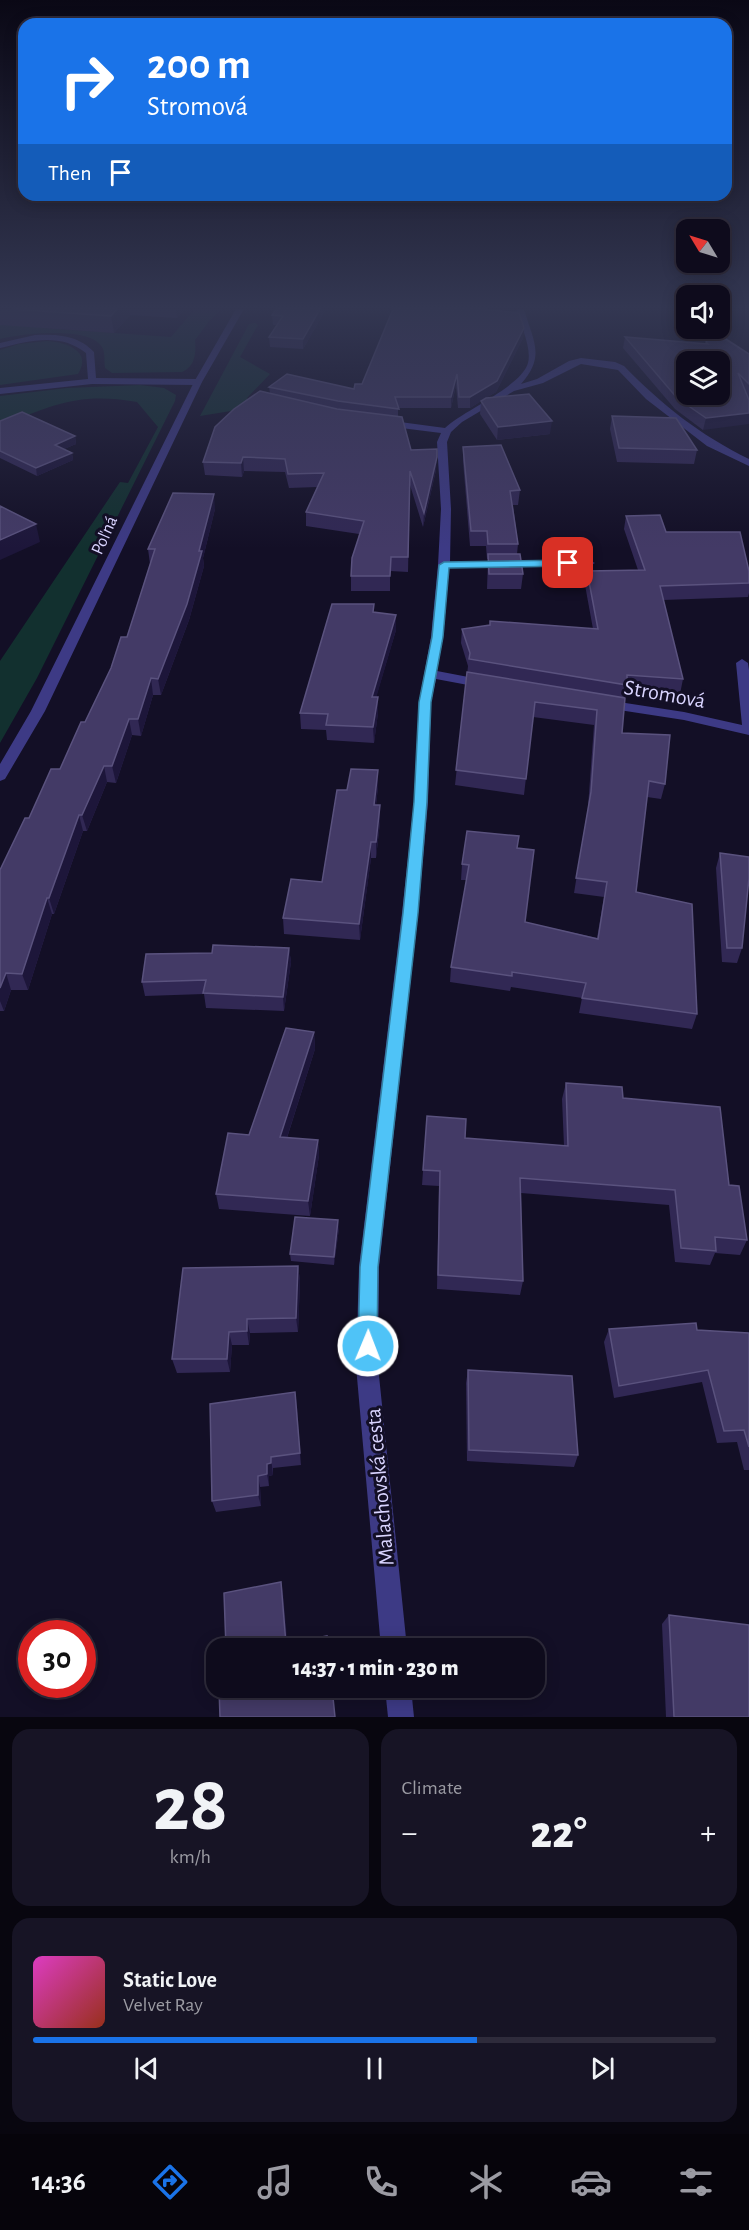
<!DOCTYPE html>
<meta charset="utf-8">
<style>
body{margin:0;font-family:"Alegreya Sans",sans-serif;background:#171425;color:#f1f3f6;height:100vh;display:flex;flex-direction:column;font-size:22px;white-space:nowrap}
*{box-sizing:border-box;margin:0}
p{font-size:20px;color:#9b9ba3}
.icon{flex:none;width:33px;height:33px;fill:none;stroke:currentColor;stroke-width:2;stroke-linecap:round;stroke-linejoin:round}
.map{position:relative;height:1717px;overflow:hidden}
.side{display:flex;flex-direction:column;gap:12px;padding:12px;background:#08060f;flex:1}
.side>*{flex:none}
.guide{position:absolute;left:18px;top:18px;width:714px;height:183px;border-radius:18px;box-shadow:0 3px 15px #0003,0 0 0 2px #2e2b3b;background:#1a73e8;color:#fff;overflow:hidden}
.needle{width:39px;rotate:308deg}
.buttons{position:absolute;left:676px;top:219px;display:grid;gap:12px}
.buttons a{display:grid;place-items:center;width:54px;height:54px;border-radius:12px;background:#0e0b1c;box-shadow:0 3px 15px #0003,0 0 0 2px #2e2b3b;font-size:30px}
.speed{position:absolute;left:18px;top:1620px;display:flex;gap:12px;font-size:30px;font-weight:700;text-align:center}
.speed>*{display:grid;place-content:center;width:78px;height:78px;border-radius:50%;background:#0e0b1c;box-shadow:0 3px 15px #0003,0 0 0 2px #2e2b3b;line-height:1}
.speed .limit{border:9px solid #d22;background:#fff;color:#111}
.pin{position:absolute;display:grid;place-items:center;width:51px;height:51px;color:#fff;margin:-26px;border-radius:12px;box-shadow:0 3px 9px #0006}
.me{position:absolute;width:66px;margin:-33px;rotate:1deg;stroke-linejoin:round;filter:drop-shadow(0 0 4px #0008)}
.turn{display:flex;align-items:center;gap:21px;height:126px;padding:0 30px;font-size:27px}
.turn .icon{width:78px;height:78px;stroke-width:2.5}
.turn b{display:block;font-size:42px;line-height:51px}
.then{display:flex;align-items:center;height:57px;padding:0 30px;background:#0003;gap:12px;font-size:22px}
.big{font-size:45px;font-weight:800;line-height:1.1}
.side .widget{flex:1;display:flex;flex-direction:column;justify-content:center;gap:9px;min-width:0;padding:0 21px;border-radius:18px;background:#171425}
.side .dial{align-items:center;gap:0}
.dial b{font-size:78px;line-height:1}
.song{display:flex;align-items:center;gap:18px}
.cover{width:72px;height:72px;border-radius:9px;background:linear-gradient(135deg,hsl(310 70% 55%),hsl(10 70% 35%))}
.played{height:6px;border-radius:3px;background:linear-gradient(90deg,#1a73e8 65%,#2e2b3b 65%)}
.keys{display:flex;justify-content:space-around;direction:ltr}
.heat{display:flex;justify-content:space-between;align-items:center;font-size:33px;direction:ltr}
.side .tiles{flex:1;display:grid;gap:12px;grid-template-columns:1fr 1fr}
.widget:last-child{grid-column:span 2}
.trip{position:absolute;left:206px;top:1638px;width:339px;height:60px;border-radius:18px;background:#0e0b1c;box-shadow:0 3px 15px #0003,0 0 0 2px #2e2b3b;font-weight:800;line-height:60px;text-align:center}
.tabs{display:flex;height:96px;justify-content:space-around;align-items:center;background:#06040b;color:#9b9ba3}
.tabs .icon{width:42px;height:42px}
.tabs .on{color:#1a73e8}
.tabs b{font-size:27px;color:#f1f3f6}
.map>svg:first-child{display:block}
.green{fill:#12302f}
.lines{fill:none;stroke-linecap:round;stroke-linejoin:round}
.minor{fill:#3d3a85;fill-rule:evenodd}
.tertiary{fill:#3d3a85;fill-rule:evenodd}
.wall{fill:#312854}
.shaded-wall{fill:#1d163a}
.building{fill:#433a66;stroke:#5a527e;stroke-width:1.5;fill-rule:evenodd}
.route{fill:#4fc3f7;stroke:#337fa1;stroke-width:1.5}
.labels{text-anchor:middle;stroke-width:6;stroke-linejoin:round;paint-order:stroke}
.far-street-label{font-size:18px;fill:#d9d4ff;stroke:#130f26}
.street-label{font-size:22px;fill:#d9d4ff;stroke:#130f26}
</style>
<div class="map">
<svg width="749" height="1717" viewBox="0 0 749 1717">
<rect width="100%" height="100%" fill="#130f26"/>
<g class="green">
<path d="M195 309H222L210 320 195 340C196 352 196 366 182 372L112 373 105 368C104 362 105 354 103 349 93 325 20 334 0 339V311L43 328 171 337Z"/>
<polygon points="255,323 258,325 240,357 270,374 247,398 250,402 262,406 200,416 249,324"/>
<path d="M47 341C64 342 93 350 78 374L0 385V350L19 344Z"/>
<path d="M140 385 164 388 176 395 175 401 37 678 0 743V661L120 482 128 483 158 427 137 402C81 392 54 404 3 425L0 423V396L67 388Z"/>
</g>
<g class="lines">
<g class="minor">
<path d="M516 309H524C533 341 546 356 521 384L537 379 569 361 581 358 615 362 624 366C662 405 700 435 749 459V466L707 446 646 399 618 370 581 364 543 383 514 391 462 422 451 432 447 442 451 509 450 562 589 560 595 563 589 566 449 568 443 637 437 671 484 680 490 684 484 688 436 679 431 702 428 802 418 913 379 1267 378 1366 407 1648H381L356 1366 359 1267 402 913 414 802 419 702 431 637 438 565 441 509 437 442 441 433 385 426 380 423 385 420 445 428C464 410 521 387 528 363 532 347 520 324 516 309Z"/>
<path d="M35 335C57 334 78 335 94 352L96 378 198 379 202 382 198 385 92 384 0 394V388L88 379 86 353C60 332 29 341 0 348V343Z"/>
<polygon points="742,659 748,663 749,670 749,735 684,720 606,708 600,704 606,700 684,712 742,725 736,663"/>
<polygon points="385,1688 411,1688 414,1717 388,1717"/>
</g>
<polygon class="tertiary" points="236,309 244,309 202,382 45,711 5,779 0,781 0,764 31,711 194,382"/>
</g>
<g class="wall">
<polygon points="0,309 184,309 177,318 130,315 114,333 0,325"/>
<polygon points="326,309 303,349 270,347 269,337 277,325 273,325 272,315"/>
<polygon points="524,328 523,338 496,392 484,399 550,434 497,440 480,414 481,401 470,408 458,408 456,385 451,408 398,408 398,417 411,450 436,470 423,527 410,485 408,572 390,571 390,591 351,591 351,576 359,534 306,526 306,512 317,487 289,488 285,472 244,471 242,477 205,475 203,462 270,393 269,387 354,389 362,384"/>
<polygon points="625,337 706,344 706,342 749,354 749,398 748,397 703,430 675,409 623,348"/>
<polygon points="612,416 697,450 694,464 617,462 610,429"/>
<polygon points="0,421 75,436 76,444 64,449 72,453 73,460 37,476 0,458"/>
<polygon points="463,447 520,490 518,505 513,505 518,544 517,554 523,574 521,589 487,589 488,559 487,559 486,546 470,546 463,461"/>
<polygon points="215,509 203,558 204,566 189,620 161,695 153,695 141,736 132,735 116,783 107,782 87,831 83,831 54,914 52,914 28,990 11,990 4,1011 0,1011 0,870 29,818 60,769 85,722 127,637 150,564 148,549"/>
<polygon points="626,516 666,532 749,571 749,593 748,597 663,600 683,679 680,694 626,690 624,698 622,733 665,784 661,799 647,797 636,892 697,1014 692,1029 579,1013 582,998 511,987 510,991 450,982 451,967 467,880 461,880 462,864 517,848 525,922 597,938 604,897 574,893 588,807 594,725 533,717 524,795 455,785 468,666 461,643 462,629 593,629 585,585 587,571 638,570 624,529"/>
<polygon points="374,612 396,630 376,697 378,697 378,713 374,743 327,740 326,730 301,729 300,713"/>
<polygon points="378,787 376,805 380,805 380,822 376,858 371,858 360,940 284,934 283,918 322,882 347,790"/>
<polygon points="720,853 742,948 737,963 722,962 716,868"/>
<polygon points="289,948 291,962 284,1011 206,1008 204,994 145,996 142,982 212,953"/>
<polygon points="314,1032 315,1049 287,1138 318,1140 319,1155 310,1216 219,1209 216,1194 249,1135"/>
<polygon points="566,1083 623,1098 729,1185 747,1240 740,1255 715,1253 710,1265 675,1262 669,1205 521,1193 523,1281 520,1295 437,1289 439,1186 422,1185 427,1116 465,1138 564,1146 562,1099"/>
<polygon points="339,1228 334,1265 291,1261 290,1254"/>
<polygon points="298,1266 300,1281 298,1332 250,1333 249,1345 232,1345 230,1372 177,1373 172,1359"/>
<polygon points="609,1329 697,1330 749,1333 749,1470 744,1470 737,1442 717,1443 702,1382 614,1398 604,1342"/>
<polygon points="468,1370 578,1455 574,1467 467,1461 466,1383"/>
<polygon points="295,1392 301,1465 273,1468 273,1475 269,1476 269,1486 260,1487 261,1506 216,1512 212,1501"/>
<polygon points="669,1615 749,1717 666,1717 662,1624"/>
</g>
<g class="shaded-wall">
<polygon points="117,309 129,309 130,315 114,333 111,316"/>
<polygon points="176,309 184,309 177,318"/>
<polygon points="320,309 326,309 303,349 303,339"/>
<polygon points="524,328 523,338 496,392 470,408 470,397"/>
<polygon points="457,374 456,385 451,408 451,397"/>
<polygon points="749,413 749,424 703,430 706,418"/>
<polygon points="552,421 550,434 497,440 498,427"/>
<polygon points="75,436 76,444 57,452 55,445"/>
<polygon points="72,453 73,460 37,476 36,468"/>
<polygon points="243,457 244,471 242,477 241,463"/>
<polygon points="437,457 436,470 423,527 424,513"/>
<polygon points="214,494 215,509 203,558 204,566 189,620 161,695 158,679 199,551"/>
<polygon points="36,524 40,542 0,560 0,540"/>
<polygon points="396,615 396,630 372,712 372,697"/>
<polygon points="151,678 153,695 141,736 138,719"/>
<polygon points="378,697 378,713 374,743 373,727"/>
<polygon points="129,719 132,735 116,783 112,766"/>
<polygon points="104,766 107,782 87,831 82,815"/>
<polygon points="378,770 378,787 374,822 374,805"/>
<polygon points="380,805 380,822 376,858 376,842"/>
<polygon points="79,815 83,831 54,914 49,898"/>
<polygon points="371,842 371,858 360,940 359,924"/>
<polygon points="47,898 52,914 28,990 22,974"/>
<polygon points="289,948 291,962 284,1011 283,997"/>
<polygon points="6,973 11,990 4,1011 0,1001 0,988"/>
<polygon points="314,1032 315,1049 282,1153 280,1137"/>
<polygon points="318,1140 319,1155 310,1216 308,1201"/>
<polygon points="338,1220 339,1228 334,1265 334,1257"/>
<polygon points="298,1266 300,1281 298,1332 296,1318"/>
<polygon points="247,1319 250,1333 249,1345 247,1331"/>
<polygon points="229,1332 232,1345 230,1372 227,1359"/>
<polygon points="295,1392 297,1405 301,1465 300,1453"/>
<polygon points="271,1457 273,1475 269,1476 269,1486 267,1474 267,1464"/>
<polygon points="258,1476 260,1487 261,1506 258,1495"/>
<polygon points="281,1582 283,1592 288,1648 286,1644"/>
</g>
<g class="building">
<polygon points="11,309 117,309 111,316"/>
<polygon points="276,309 320,309 303,339 269,337 283,316 272,315"/>
<polygon points="393,309 482,309 519,313 524,328 497,381 470,397 459,397 457,374 451,397 395,397 399,409 338,401 269,387 287,374 354,389 355,384 362,384"/>
<path d="M715 332 749 354V384L738 373 749 400V413L706 418 677 398 625 337 708 344 706 342ZM687 362H720V394H687Z"/>
<polygon points="260,391 337,409 402,417 411,450 437,449 437,457 424,513 410,471 408,557 391,557 390,576 351,576 352,558 364,521 306,512 324,473 288,474 285,459 243,457 241,463 203,462 215,427 234,409"/>
<polygon points="529,394 552,421 498,427 481,401 486,398"/>
<polygon points="22,412 75,436 55,445 72,453 36,468 0,451 0,421"/>
<polygon points="612,416 676,418 697,450 619,448"/>
<polygon points="501,445 520,490 510,491 518,544 488,544 487,531 471,531 463,447"/>
<polygon points="173,493 214,494 199,551 202,551 187,604 158,679 151,678 138,719 129,719 112,766 104,766 82,815 79,815 49,898 47,898 22,974 6,973 0,988 0,870 25,818 29,818 51,769 60,769 81,722 85,722 111,668 121,637 127,637 155,549 148,549"/>
<polygon points="0,506 36,524 0,540"/>
<polygon points="660,515 666,532 740,532 749,571 749,583 660,586 683,679 627,675 627,685 469,659 470,653 462,629 490,625 490,621 598,629 587,571 645,570 626,516"/>
<polygon points="488,554 520,554 523,574 489,574"/>
<polygon points="332,604 374,604 373,612 396,615 372,697 378,697 373,727 326,725 328,714 300,713"/>
<polygon points="467,672 625,698 622,733 670,735 665,784 649,781 636,892 692,904 697,1014 582,998 586,983 512,972 512,976 451,967 469,865 462,864 467,831 519,836 517,848 534,850 525,922 598,939 607,882 576,878 591,792 597,710 535,702 526,779 456,770"/>
<polygon points="351,769 378,770 374,805 380,805 376,842 371,842 359,924 283,918 291,879 322,882 337,790 347,790"/>
<polygon points="720,853 749,857 749,878 742,948 727,948"/>
<polygon points="213,945 289,948 283,997 203,993 206,980 142,982 146,954 212,953"/>
<polygon points="286,1028 314,1032 280,1137 318,1140 308,1201 216,1194 228,1133 249,1135"/>
<polygon points="566,1083 622,1087 623,1098 720,1107 729,1185 739,1186 747,1240 715,1237 716,1251 681,1248 675,1190 520,1178 523,1281 438,1275 440,1171 423,1170 427,1116 466,1119 465,1138 568,1146"/>
<polygon points="295,1217 338,1220 334,1257 290,1254"/>
<polygon points="298,1266 296,1318 247,1319 247,1331 229,1332 227,1359 172,1359 183,1268"/>
<polygon points="696,1323 697,1330 749,1333 749,1447 744,1430 724,1431 708,1370 619,1386 609,1329"/>
<polygon points="468,1370 572,1376 578,1455 469,1450"/>
<polygon points="295,1392 300,1453 271,1457 271,1463 267,1464 267,1474 258,1476 258,1495 212,1501 210,1404"/>
<polygon points="281,1582 286,1644 327,1636 328,1648 226,1648 224,1593"/>
<polygon points="669,1615 749,1625 749,1717 674,1717"/>
<polygon points="219,1688 332,1688 335,1717 220,1717"/>
</g>
<linearGradient id="sky" x2="0" y2="1"><stop stop-color="#0a0815"/><stop offset="0.56" stop-color="#333752"/><stop offset="1" stop-color="#333752" stop-opacity="0"/></linearGradient>
<rect width="749" height="549" fill="url(#sky)"/>
<polygon class="route" points="568,560 572,561 572,566 449,568 443,637 431,702 427,802 418,913 378,1267 377,1346 374,1353 368,1356 361,1353 358,1346 360,1267 403,913 414,802 419,702 432,637 439,565 444,562"/>
<g class="labels">
<g class="far-street-label">
<text transform="translate(104 535) rotate(-66)" y="6">Poľná</text>
</g>
<g class="street-label">
<text transform="translate(665 693) rotate(10)" y="8">Stromová</text>
<text transform="translate(379 1487) rotate(-95)" y="8">Malachovská cesta</text>
</g>
</g>
</svg>
<div class="buttons">
<a><svg class="needle" viewBox="-14 -14 28 28"><path d="M0-13l5 13h-10z" fill="#e53935"/><path d="M0 13l5-13h-10z" fill="#9b9ba3"/></svg></a>
<a><svg class="icon" aria-label="sound" viewBox="0 0 24 24"><path d="M4 9h4l5-4v14l-5-4H4zM17 9q2 3 0 6"/></svg></a>
<a><svg class="icon" aria-label="layers" viewBox="0 0 24 24"><path d="M12 4l9 5-9 5-9-5zM3 14l9 5 9-5"/></svg></a>
</div>
<div class="speed"><div class="limit">30</div></div>
<div class="pin" style="left:568px;top:563px;background:#d93025"><svg class="icon" aria-label="arrive" viewBox="0 0 24 24"><path d="M6 21V4h12l-3 4 3 4H6"/></svg></div>
<svg class="me" style="left:368px;top:1346px" viewBox="-20 -20 40 40"><circle r="17" fill="#4fc3f7" stroke="#fff" stroke-width="3"/><path d="M0-11L8 9 0 5-8 9z" fill="#fff"/></svg>
<div class="trip">14:37 · 1 min · 230 m</div>
<div class="guide">
<div class="turn"><svg class="icon" aria-label="right" viewBox="0 0 24 24"><path d="M7 20v-9h11M14 6l5 5-5 5"/></svg><div><b>200 m</b>Stromová</div></div>
<div class="then">Then<svg class="icon" aria-label="arrive" viewBox="0 0 24 24"><path d="M6 21V4h12l-3 4 3 4H6"/></svg></div>
</div>
</div>
<section class="side">
<div class="tiles">
<div class="widget dial"><b>28</b><p>km/h</p></div>
<div class="widget"><p>Climate</p>
<div class="heat"><a>−</a><b class="big">22°</b><a>+</a></div>
</div>
<div class="widget">
<div class="song"><i class="cover"></i><div><b>Static Love</b><p>Velvet Ray</p></div></div>
<div class="played"></div>
<div class="keys"><svg class="icon" aria-label="previous" viewBox="0 0 24 24"><path d="M18 5L8 12l10 7zM5 5v14"/></svg><svg class="icon" aria-label="pause" viewBox="0 0 24 24"><path d="M8 5v14M16 5v14"/></svg><svg class="icon" aria-label="next" viewBox="0 0 24 24"><path d="M6 5l10 7-10 7zM19 5v14"/></svg></div>
</div>
</div>
</section>
<nav class="tabs">
<b>14:36</b>
<svg class="icon on" aria-label="directions" viewBox="0 0 24 24"><path d="M12 3l9 9-9 9-9-9zM9 14v-3h6M13 9l2 2-2 2"/></svg>
<svg class="icon" aria-label="music" viewBox="0 0 24 24"><path d="M9 18V5l10-2v13"/><circle cx="6" cy="18" r="3"/><circle cx="16" cy="16" r="3"/></svg>
<svg class="icon" aria-label="phone" viewBox="0 0 24 24"><path d="M5 4h4l2 5-3 2q2 4 5 5l2-3 5 2v4C11 20 4 13 5 4z"/></svg>
<svg class="icon" aria-label="climate" viewBox="0 0 24 24"><path d="M12 3v18M4 7l16 10M4 17L20 7"/></svg>
<svg class="icon" aria-label="car" viewBox="0 0 24 24"><path d="M5 17H2v-5l4-1 3-4h7l3 4 3 1v5h-3M9 17h6M6 11h13"/><circle cx="7" cy="17" r="2"/><circle cx="17" cy="17" r="2"/></svg>
<svg class="icon" aria-label="filters" viewBox="0 0 24 24"><path d="M4 7h16M4 17h16"/><circle cx="9" cy="7" r="2"/><circle cx="15" cy="17" r="2"/></svg>
</nav>
